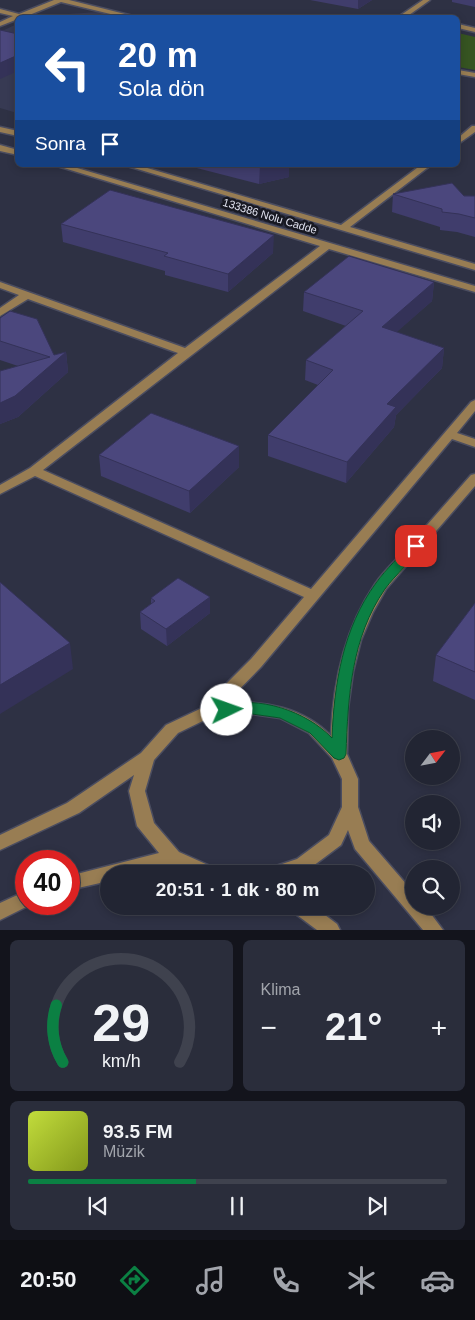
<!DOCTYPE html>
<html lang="tr">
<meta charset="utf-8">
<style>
body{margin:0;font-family:Helvetica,sans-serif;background:#2a2d3b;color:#f1f3f6;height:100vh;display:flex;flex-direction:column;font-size:19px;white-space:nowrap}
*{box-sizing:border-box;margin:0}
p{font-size:16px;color:#a2a5ac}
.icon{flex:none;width:28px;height:28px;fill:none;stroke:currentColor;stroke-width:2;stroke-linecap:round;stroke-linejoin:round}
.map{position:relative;height:930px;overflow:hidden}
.drawer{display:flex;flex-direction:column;gap:10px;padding:10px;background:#13141c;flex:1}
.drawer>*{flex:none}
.banner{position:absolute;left:15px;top:15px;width:445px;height:152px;border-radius:8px;box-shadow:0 2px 8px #0003,0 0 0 1px #3f424e;background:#1a4fa0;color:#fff;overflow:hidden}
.needle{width:32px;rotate:58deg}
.tools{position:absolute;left:405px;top:730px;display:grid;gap:10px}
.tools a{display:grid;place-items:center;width:55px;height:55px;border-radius:50%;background:#222533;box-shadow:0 2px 8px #0003,0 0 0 1px #3f424e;font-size:25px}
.speed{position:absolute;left:15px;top:850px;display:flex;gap:10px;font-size:25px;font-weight:700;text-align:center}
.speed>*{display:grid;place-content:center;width:65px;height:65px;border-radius:50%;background:#222533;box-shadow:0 2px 8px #0003,0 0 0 1px #3f424e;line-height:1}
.speed .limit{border:8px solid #d22;background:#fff;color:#111}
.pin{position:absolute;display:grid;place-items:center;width:42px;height:42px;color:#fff;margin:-21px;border-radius:10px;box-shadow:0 2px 8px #0006}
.me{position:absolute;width:55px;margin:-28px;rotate:87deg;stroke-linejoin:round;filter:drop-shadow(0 0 4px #0008)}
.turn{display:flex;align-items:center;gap:18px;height:105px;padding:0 20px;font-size:22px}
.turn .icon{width:65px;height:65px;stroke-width:2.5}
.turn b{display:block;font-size:35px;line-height:42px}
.then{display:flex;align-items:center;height:48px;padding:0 20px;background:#0003;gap:10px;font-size:19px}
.big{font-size:38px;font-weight:700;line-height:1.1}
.drawer .widget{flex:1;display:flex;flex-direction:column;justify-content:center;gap:8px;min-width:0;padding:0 18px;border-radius:8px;background:#2a2d3b}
.drawer .dial{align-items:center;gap:0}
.dial svg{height:130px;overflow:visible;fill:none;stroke:#3f424e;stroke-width:7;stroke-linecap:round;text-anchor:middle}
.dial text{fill:#f1f3f6;stroke:none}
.song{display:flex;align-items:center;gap:15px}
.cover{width:60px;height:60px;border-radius:8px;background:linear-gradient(135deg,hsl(70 70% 55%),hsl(70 70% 35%))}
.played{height:5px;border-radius:2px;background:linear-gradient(90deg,#0b8043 40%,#3f424e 40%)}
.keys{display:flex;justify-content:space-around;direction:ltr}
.heat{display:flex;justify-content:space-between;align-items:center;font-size:28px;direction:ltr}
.drawer .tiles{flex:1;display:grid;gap:10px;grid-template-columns:1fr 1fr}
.widget:last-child{grid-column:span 2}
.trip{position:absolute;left:100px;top:865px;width:275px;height:50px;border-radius:25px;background:#222533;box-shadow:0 2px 8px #0003,0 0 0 1px #3f424e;font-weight:700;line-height:50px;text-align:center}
.menu{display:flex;height:80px;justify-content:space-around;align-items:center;background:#0e0f14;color:#a2a5ac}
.menu .icon{width:35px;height:35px}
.menu .active{color:#0b8043}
.menu b{font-size:22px;color:#f1f3f6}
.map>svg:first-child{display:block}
.built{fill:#373a53}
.green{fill:#365421}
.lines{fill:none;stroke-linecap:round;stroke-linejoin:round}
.minor-casing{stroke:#4b4d60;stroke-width:3}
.minor{fill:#987d53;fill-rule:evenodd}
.wall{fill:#403d6c}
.shaded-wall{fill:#343258}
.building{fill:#4b477d;stroke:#343258}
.route{fill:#0b8043;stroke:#07532c}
.labels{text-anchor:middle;stroke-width:5;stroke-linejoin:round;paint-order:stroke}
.far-street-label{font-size:11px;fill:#e1e3f0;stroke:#181922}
</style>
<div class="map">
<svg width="475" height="930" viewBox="0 0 475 930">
<rect width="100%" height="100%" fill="#2e3144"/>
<g class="built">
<polygon points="98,12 121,17 34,17 38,16"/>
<polygon points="17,24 17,113 0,108 0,32"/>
</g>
<polygon class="green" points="458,33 475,37 475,70 458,67"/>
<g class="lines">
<g class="minor-casing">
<g id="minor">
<polygon points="54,0 69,0 141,18 127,18 61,2 22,18 18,18 18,19 0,26 0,22 13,16 0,13 0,9 19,14"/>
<polygon points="423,0 430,0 409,15 414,18 401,17 401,15"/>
<polygon points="458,24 475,28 475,32 458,28"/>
<polygon points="458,70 475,73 475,77 458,74"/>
<polygon points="472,126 475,126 475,132 458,144 458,138"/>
<polygon points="0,127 18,131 18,136 0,132"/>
<polygon points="0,145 18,150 18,155 0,151"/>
<path d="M54 165H67L475 286V292L329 249 43 470 311 589 471 402 475 400V411L457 433 475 439V447L452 439 261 667 225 704C263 699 304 708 331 736 333 682 344 630 375 584 383 572 395 561 405 550 427 525 449 500 471 475L475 474V486L386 589 373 612 361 640 353 672 348 708 347 754 358 779V807L369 841 414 893V906H425L443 930H423L355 849 348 830 341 845 309 869 296 874H264L267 869 297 859 329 835 342 807V779L332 758 309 733 280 718 245 713 211 717 178 733 154 760 145 791 154 823 179 852 217 869 220 874H193L172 865 136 874H109V881L69 890V876L159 853 137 826 129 791 134 775 79 813 0 850V835L67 803 141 753 166 725 202 708 251 659 304 597 35 476 0 494V485L30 468 178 353 28 299 0 316V308L19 295 0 288V282L185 348 320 246Z"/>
<polygon points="124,165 137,165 341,225 421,165 431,165 350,227 475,264 475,270"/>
<polygon points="26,891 26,904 32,904 0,920 0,903"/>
<polygon points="290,906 313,906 337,924 340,930 317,930 293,912"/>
</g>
</g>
<use href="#minor" class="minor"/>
</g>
<g class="wall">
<polygon points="310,0 372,0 358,9"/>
<polygon points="452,0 475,0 475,7 452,2"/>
<polygon points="185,165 289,165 289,177 259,184"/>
<polygon points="393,194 475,196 475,237 457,232 440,230 440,227 392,212"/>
<polygon points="61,224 273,253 228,292 165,275 165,271 63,242"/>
<polygon points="434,282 432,301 396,332 444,348 442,368 396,415 394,427 346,483 268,456 268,435 318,385 305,380 306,360 346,326 303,311 304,292"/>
<polygon points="0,318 54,355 66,352 68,372 18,417 0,424 0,371 18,366 0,360"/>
<polygon points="99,455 239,467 190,513 101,476"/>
<polygon points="151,598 210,613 167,646 141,629 140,612 151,604"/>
<polygon points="475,603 475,700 433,681 436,655"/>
</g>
<g class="shaded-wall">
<polygon points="358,0 372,0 358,9"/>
<polygon points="18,55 18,71 0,79 0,63"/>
<polygon points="260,165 289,165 289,177 259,184"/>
<polygon points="274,235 273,253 228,292 228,274"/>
<polygon points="434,282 432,301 380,347 382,327"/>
<polygon points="444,348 442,368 396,415 394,427 346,483 347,462 387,404"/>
<polygon points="66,352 68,372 18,417 0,424 0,403"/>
<polygon points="239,446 239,467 190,513 189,491"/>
<polygon points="210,597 210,613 167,646 166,629"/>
<polygon points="70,643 73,669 0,714 0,685"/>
</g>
<g class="building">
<polygon points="0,30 18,34 18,55 0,63"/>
<polygon points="452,183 464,196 475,196 475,218 459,214 442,212 442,209 393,194"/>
<polygon points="110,190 274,235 228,274 164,256 168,253 61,224"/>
<polygon points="349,256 434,282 382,327 444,348 387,404 396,407 347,462 268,435 333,370 306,360 363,311 304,292"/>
<polygon points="10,311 37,319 54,355 66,352 15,396 0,403 0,371 50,357 0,341 0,318"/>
<polygon points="151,413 239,446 189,491 99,455"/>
<polygon points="178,578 210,597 166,629 140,612 155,601 151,598"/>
<polygon points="0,582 70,643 0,685"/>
<polygon points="475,603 475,672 436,655"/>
</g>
<path class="route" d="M416 542 422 546C412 561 396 574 385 589 351 638 348 697 346 754L344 758 339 760 334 758 310 733 280 718 245 713 227 715 222 714 220 710 222 706C258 695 306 711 332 738 334 684 343 628 376 583 386 569 400 556 412 543Z"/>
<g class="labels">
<g class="far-street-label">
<text transform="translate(270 216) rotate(17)" y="4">133386 Nolu Cadde</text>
</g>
</g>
</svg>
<div class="tools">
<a><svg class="needle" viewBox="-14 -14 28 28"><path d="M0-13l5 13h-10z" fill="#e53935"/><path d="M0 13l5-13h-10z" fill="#a2a5ac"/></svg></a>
<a><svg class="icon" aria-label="sound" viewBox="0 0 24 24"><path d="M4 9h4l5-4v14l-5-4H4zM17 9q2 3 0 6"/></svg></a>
<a><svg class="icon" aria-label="search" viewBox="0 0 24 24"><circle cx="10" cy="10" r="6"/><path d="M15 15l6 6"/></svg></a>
</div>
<div class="speed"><div class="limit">40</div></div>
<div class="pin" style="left:416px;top:546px;background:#d93025"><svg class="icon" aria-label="arrive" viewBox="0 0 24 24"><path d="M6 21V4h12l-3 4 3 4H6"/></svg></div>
<svg class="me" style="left:227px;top:710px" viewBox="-20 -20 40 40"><circle r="19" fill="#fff"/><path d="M0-13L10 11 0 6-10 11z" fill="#0b8043"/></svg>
<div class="trip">20:51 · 1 dk · 80 m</div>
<div class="banner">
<div class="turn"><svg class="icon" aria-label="left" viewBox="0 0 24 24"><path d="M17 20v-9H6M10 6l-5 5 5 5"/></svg><div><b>20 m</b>Sola dön</div></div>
<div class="then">Sonra<svg class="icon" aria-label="arrive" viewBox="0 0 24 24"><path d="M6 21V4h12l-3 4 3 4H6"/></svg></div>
</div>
</div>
<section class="drawer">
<div class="tiles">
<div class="widget dial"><svg viewBox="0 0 100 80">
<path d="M14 69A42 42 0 1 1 86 69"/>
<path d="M14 69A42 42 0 0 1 10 34" stroke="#0b8043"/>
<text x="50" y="56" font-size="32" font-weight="700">29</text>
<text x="50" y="72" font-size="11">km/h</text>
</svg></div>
<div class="widget"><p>Klima</p>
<div class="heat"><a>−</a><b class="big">21°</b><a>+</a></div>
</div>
<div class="widget">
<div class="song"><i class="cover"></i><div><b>93.5 FM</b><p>Müzik</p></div></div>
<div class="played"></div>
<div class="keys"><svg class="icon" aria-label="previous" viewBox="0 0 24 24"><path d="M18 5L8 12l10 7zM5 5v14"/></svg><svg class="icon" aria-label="pause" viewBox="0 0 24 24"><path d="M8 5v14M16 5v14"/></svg><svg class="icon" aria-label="next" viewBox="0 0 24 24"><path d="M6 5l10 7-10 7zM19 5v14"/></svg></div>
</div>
</div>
</section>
<nav class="menu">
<b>20:50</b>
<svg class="icon active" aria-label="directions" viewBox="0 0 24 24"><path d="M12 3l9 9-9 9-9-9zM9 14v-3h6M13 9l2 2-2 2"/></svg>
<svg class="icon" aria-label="music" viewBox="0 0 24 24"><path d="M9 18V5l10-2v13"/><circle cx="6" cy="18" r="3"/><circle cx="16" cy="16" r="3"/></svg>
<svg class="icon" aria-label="phone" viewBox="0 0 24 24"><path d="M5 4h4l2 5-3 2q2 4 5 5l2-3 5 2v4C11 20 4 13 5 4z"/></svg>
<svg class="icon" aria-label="climate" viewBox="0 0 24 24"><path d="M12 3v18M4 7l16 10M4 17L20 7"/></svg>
<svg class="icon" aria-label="car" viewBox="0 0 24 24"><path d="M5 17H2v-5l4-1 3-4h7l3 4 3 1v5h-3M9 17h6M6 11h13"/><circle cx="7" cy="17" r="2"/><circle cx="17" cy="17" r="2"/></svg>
</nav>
